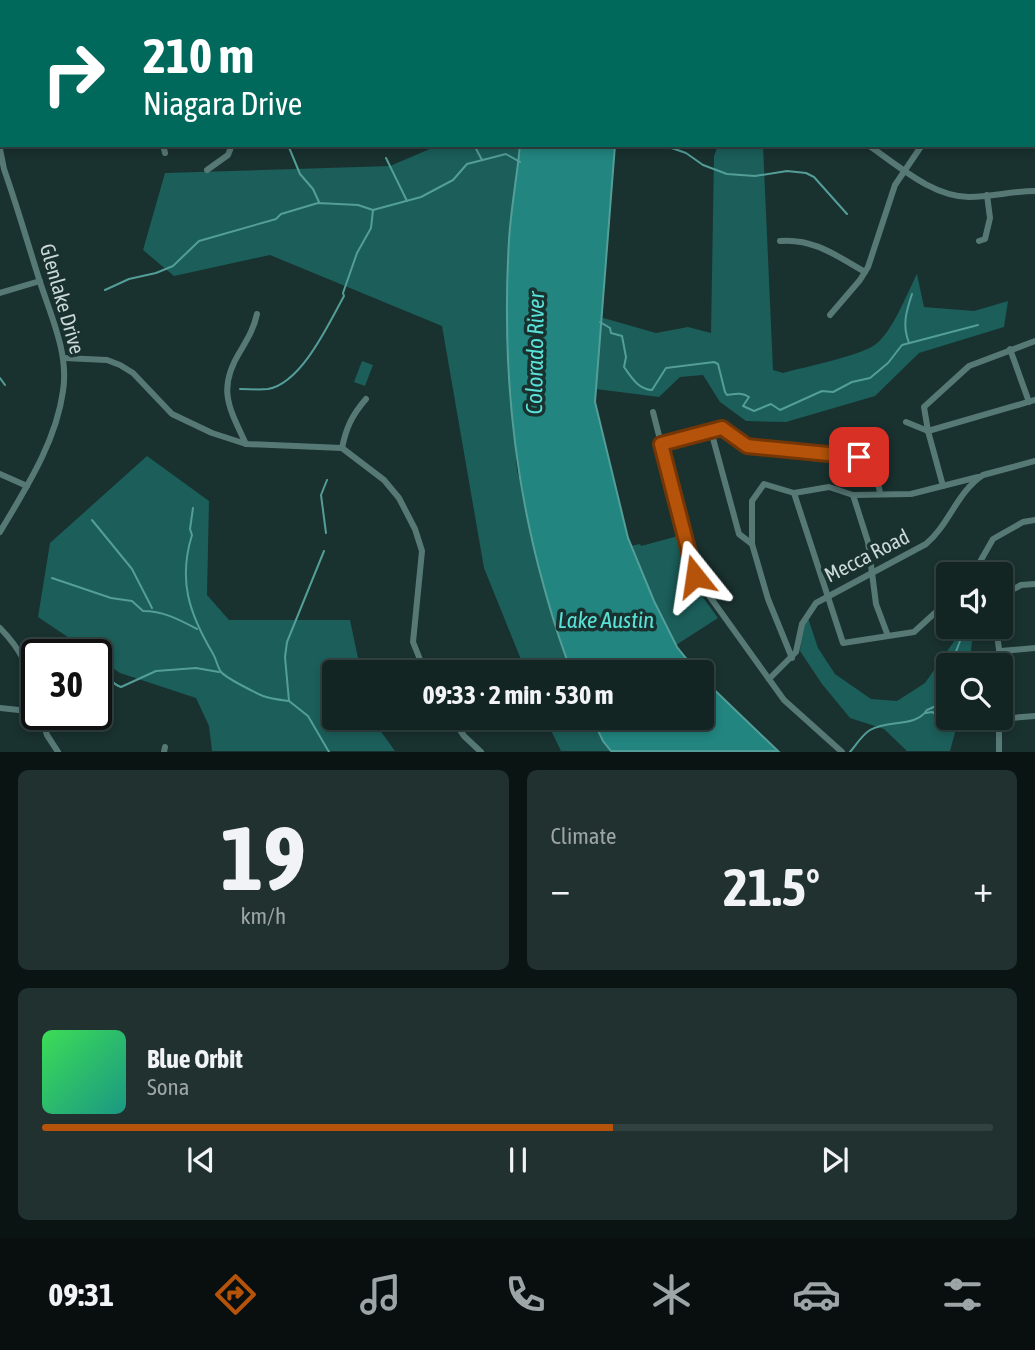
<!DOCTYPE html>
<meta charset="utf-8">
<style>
body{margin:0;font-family:"Asap Condensed",sans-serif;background:#203130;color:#f1f3f6;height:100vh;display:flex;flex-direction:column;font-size:26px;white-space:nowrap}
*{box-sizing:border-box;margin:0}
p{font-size:23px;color:#9da5a6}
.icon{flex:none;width:38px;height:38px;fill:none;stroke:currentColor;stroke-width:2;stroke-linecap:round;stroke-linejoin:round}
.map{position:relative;height:752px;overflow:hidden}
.sheet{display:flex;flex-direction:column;gap:18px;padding:18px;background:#0a1413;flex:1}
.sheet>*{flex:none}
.guide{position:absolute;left:0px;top:0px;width:1036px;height:147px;box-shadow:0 4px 10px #0003,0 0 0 2px #324241;background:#00695c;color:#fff;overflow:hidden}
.fabs{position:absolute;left:936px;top:562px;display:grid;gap:14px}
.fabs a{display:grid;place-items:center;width:77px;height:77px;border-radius:7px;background:#132523;box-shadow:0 4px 10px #0003,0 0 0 2px #324241;font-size:35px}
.speed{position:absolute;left:21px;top:639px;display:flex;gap:14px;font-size:35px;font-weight:700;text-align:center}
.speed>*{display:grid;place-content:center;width:91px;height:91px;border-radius:50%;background:#132523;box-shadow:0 4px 10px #0003,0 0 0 2px #324241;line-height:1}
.speed .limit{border:4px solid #111;border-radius:10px;background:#fff;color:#111}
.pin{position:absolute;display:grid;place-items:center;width:60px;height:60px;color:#fff;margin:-30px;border-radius:14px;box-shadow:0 4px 10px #0006}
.me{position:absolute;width:77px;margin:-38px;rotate:345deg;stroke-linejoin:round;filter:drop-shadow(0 0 5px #0008)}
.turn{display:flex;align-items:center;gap:24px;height:147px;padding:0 28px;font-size:32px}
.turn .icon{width:91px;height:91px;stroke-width:2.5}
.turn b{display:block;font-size:49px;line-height:60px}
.big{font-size:52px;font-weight:700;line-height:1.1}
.sheet .widget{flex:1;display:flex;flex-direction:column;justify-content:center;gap:10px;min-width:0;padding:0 24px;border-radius:10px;background:#203130}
.sheet .dial{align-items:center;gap:0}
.dial b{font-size:91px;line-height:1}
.song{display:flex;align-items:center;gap:21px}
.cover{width:84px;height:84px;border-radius:10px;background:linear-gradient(135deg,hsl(130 70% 55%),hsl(170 70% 35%))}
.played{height:7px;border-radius:4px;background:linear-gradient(90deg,#b45309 60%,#324241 60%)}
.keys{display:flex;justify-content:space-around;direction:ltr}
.heat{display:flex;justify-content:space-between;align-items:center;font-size:38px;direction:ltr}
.sheet .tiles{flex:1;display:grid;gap:18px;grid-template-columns:1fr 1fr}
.widget:last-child{grid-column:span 2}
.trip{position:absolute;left:322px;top:660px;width:392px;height:70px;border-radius:7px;background:#132523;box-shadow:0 4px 10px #0003,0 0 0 2px #324241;font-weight:700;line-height:70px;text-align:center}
.menu{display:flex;height:112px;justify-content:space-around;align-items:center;background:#080f0e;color:#9da5a6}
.menu .icon{width:49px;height:49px}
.menu .selected{color:#b45309}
.menu b{font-size:32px;color:#f1f3f6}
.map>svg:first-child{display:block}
.green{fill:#1b5e5a}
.water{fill:#22857f;stroke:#549e99;stroke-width:2}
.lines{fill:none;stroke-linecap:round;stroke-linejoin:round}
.stream{stroke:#549e99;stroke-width:2}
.minor{stroke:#577976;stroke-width:6}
.route-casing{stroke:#753606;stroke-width:18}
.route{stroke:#b45309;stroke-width:12}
.labels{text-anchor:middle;stroke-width:7;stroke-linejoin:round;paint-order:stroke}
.street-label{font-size:21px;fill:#cad8d7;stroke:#19312f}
.water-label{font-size:23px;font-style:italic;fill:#5ae1d8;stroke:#19312f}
</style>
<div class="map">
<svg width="1035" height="752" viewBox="0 0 1035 752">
<rect width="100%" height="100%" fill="#19312f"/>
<g class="green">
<polygon points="439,145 520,145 509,238 506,323 512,404 517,470 561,646 572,672 526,672 484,568 442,326 270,255 174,276 143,250 165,173 390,166"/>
<path d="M718 145H763L773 370 783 373C804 367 861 356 876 344 893 331 907 293 917 274L924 307 974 311 1008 301 1004 327 919 353 875 396 786 422 746 421 720 402 703 375 680 377 659 397 596 389 600 317 656 333 688 327 711 333 714 156Z"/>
<polygon points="362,361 373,365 365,386 354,382"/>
<polygon points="147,456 209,501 207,595 229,620 350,620 361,672 334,672 334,718 371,718 395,751 212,751 209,726 196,698 120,673 96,657 96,654 93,654 38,617 50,543"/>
<polygon points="678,536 689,578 718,618 676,645 654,601 631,546 640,544 641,546"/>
<polygon points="808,618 818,648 835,674 871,699 897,701 925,683 964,627 974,627 969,665 948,665 948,718 959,718 950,751 907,751 884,729 850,718 822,684 800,651 802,630"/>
<polygon points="545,718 592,718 603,741 611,751 561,751"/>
</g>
<g class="water">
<path d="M520 145H615L595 402 628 538 654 601 677 647 697 672H572C560 644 552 616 544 587 512 473 502 357 509 240 511 208 517 177 520 145Z"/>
<polygon points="702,678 778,751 611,751 603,741 592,718 702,718"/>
</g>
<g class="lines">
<g class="stream">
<polyline points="200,0 201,2"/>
<polyline points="288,145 300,174 313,189 319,202"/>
<polyline points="474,145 482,160"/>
<polyline points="663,145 686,153 703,165 727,174 755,176 787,171 806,173 814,177 847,214"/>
<polyline points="386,158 407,201"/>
<polyline points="105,290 129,279 156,273 173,266 199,241 276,219 281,214 318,203 358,205 373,210 421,197 453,180 467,164 506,154 520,162"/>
<path d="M600 322 610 328 611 333 622 336 626 357 624 367C632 378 638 389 652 390L666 368 714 362 718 364 725 392 727 395C735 394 742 392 749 397L743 406 754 411 771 404 780 410 822 391 833 392 852 382 870 378 888 363 902 345 978 325"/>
<path d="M909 343C902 325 906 312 912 294"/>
<polyline points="0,378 5,385"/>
<path d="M240 389C249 389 259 390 268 389 302 383 329 323 344 296L343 293 357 253 371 228 373 210"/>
<path d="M193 508 190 529 192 535C178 580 189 613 212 652 216 658 217 666 221 672 226 678 254 692 263 696 271 699 281 700 289 701"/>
<polyline points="92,520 132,569 152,608"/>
<polyline points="326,533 321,495 327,480"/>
<polyline points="324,551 287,642 285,657 289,701 308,716 329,752"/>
<path d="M52 578 111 598 132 601 143 611C163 611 178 619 197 629"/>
<polyline points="951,665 963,633"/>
<path d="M96 668C107 672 110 684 121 687L156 671 196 668 219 672"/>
<polyline points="926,713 932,712 960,726 986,725"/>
<path d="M850 752C856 745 862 735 870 730 889 719 915 728 927 710L936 706V697L943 690 948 676"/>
</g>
<g class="minor">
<polyline points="72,0 75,2"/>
<polyline points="239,0 240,2"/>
<polyline points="35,2 35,0"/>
<polyline points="360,2 361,0"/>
<polyline points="842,2 842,0"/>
<polyline points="1034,16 1035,16"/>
<polyline points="1034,73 1035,73"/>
<polyline points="0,112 2,103"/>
<polyline points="163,145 165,153"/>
<path d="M868 145C899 166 931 196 969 197 991 197 1013 191 1035 191"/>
<path d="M0 149 4 169C17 206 28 244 40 282 51 316 69 354 63 391 56 442 26 488 0 532"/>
<polyline points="207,170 228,155 232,145"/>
<path d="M780 241C813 238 837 256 865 272"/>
<polyline points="979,241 985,239 990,218 987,195"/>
<polyline points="0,293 40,281"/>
<polyline points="830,315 860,280 868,267 895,185 922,145"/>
<polyline points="1010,349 1029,402"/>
<polyline points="64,358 107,360 120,365 133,373 172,414 212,433 246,444 342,448 384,480 399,498 415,529 422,551 413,642 425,672"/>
<polyline points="653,412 695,576 784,700 842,752"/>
<polyline points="906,422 928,431 1035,400"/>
<polyline points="711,431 739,534 752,544 768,599 792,658"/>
<path d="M246 444C228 406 217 388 241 350 248 338 254 328 257 314"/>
<polyline points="661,444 722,428 747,446 859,457 874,462 880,493"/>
<path d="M342 448C346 428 352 415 366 399"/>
<polyline points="0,474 27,486"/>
<polyline points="943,486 928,431 924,407 969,366 1035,341"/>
<polyline points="794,493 843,643 914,632 948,601"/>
<polyline points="853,495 868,542 876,604 888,636"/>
<polyline points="752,544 752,501 764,484 794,493 829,487 853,495 911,494 978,477"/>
<polyline points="973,574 993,539 1023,522 1035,520"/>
<polyline points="1001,596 1021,585 1035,584"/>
<polyline points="996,626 1001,665"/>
<path d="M0 628C21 649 31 671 37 700"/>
<polyline points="1001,651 1035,648"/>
<path d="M769 679 796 652 802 624 816 603 926 544C949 525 957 492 983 475L1035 461"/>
<polyline points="0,708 19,710 37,705"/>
<polyline points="40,714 47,735 58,752"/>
<polyline points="452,718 464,736 481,752"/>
<polyline points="999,719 1035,716"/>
<polyline points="164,752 165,747"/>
<polyline points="999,752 999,718"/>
</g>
</g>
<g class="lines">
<g class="route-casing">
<polyline id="route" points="695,576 661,444 722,428 747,446 859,457"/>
</g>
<use href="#route" class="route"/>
</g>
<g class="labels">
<g class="street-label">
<text transform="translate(62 299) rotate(74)" y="7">Glenlake Drive</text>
<text transform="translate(867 556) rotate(-27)" y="7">Mecca Road</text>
</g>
<g class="water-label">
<text transform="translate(535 353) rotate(-89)" y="8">Colorado River</text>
<text x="606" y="628">Lake Austin</text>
</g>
</g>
</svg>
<div class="fabs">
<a><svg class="icon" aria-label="sound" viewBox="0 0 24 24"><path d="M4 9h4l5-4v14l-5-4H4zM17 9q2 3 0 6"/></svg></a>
<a><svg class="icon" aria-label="search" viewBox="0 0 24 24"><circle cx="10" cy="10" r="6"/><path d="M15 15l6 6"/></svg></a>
</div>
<div class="speed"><div class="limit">30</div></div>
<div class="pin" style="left:859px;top:457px;background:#d93025"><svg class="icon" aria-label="arrive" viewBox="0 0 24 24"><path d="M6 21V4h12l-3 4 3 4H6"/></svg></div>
<svg class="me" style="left:695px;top:576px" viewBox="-20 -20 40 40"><path d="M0-17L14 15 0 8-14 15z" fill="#b45309" stroke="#fff" stroke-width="4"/></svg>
<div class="trip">09:33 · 2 min · 530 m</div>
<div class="guide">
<div class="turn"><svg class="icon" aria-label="right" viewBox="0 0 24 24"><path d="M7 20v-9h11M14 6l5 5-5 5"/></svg><div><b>210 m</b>Niagara Drive</div></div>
</div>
</div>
<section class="sheet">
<div class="tiles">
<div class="widget dial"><b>19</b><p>km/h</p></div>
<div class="widget"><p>Climate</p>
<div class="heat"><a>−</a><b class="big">21.5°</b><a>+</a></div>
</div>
<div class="widget">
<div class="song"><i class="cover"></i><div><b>Blue Orbit</b><p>Sona</p></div></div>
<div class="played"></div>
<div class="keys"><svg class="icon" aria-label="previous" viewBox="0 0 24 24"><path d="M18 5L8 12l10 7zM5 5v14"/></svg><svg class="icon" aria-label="pause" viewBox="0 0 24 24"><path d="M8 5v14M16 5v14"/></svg><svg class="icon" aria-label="next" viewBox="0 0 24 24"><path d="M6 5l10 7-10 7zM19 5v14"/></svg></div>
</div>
</div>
</section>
<nav class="menu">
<b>09:31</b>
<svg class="icon selected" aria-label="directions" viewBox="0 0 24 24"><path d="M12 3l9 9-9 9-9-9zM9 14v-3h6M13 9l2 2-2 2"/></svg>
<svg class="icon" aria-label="music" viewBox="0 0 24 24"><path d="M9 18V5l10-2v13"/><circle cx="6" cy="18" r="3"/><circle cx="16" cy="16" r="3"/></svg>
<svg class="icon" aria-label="phone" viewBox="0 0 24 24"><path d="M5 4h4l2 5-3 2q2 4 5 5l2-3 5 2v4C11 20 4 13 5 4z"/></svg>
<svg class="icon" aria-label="climate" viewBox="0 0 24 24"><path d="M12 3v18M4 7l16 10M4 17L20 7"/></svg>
<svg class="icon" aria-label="car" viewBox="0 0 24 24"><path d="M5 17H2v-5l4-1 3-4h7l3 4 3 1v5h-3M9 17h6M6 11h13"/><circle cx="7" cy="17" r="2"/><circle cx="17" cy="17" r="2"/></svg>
<svg class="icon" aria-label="filters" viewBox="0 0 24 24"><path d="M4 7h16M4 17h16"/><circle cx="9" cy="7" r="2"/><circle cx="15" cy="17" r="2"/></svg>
</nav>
